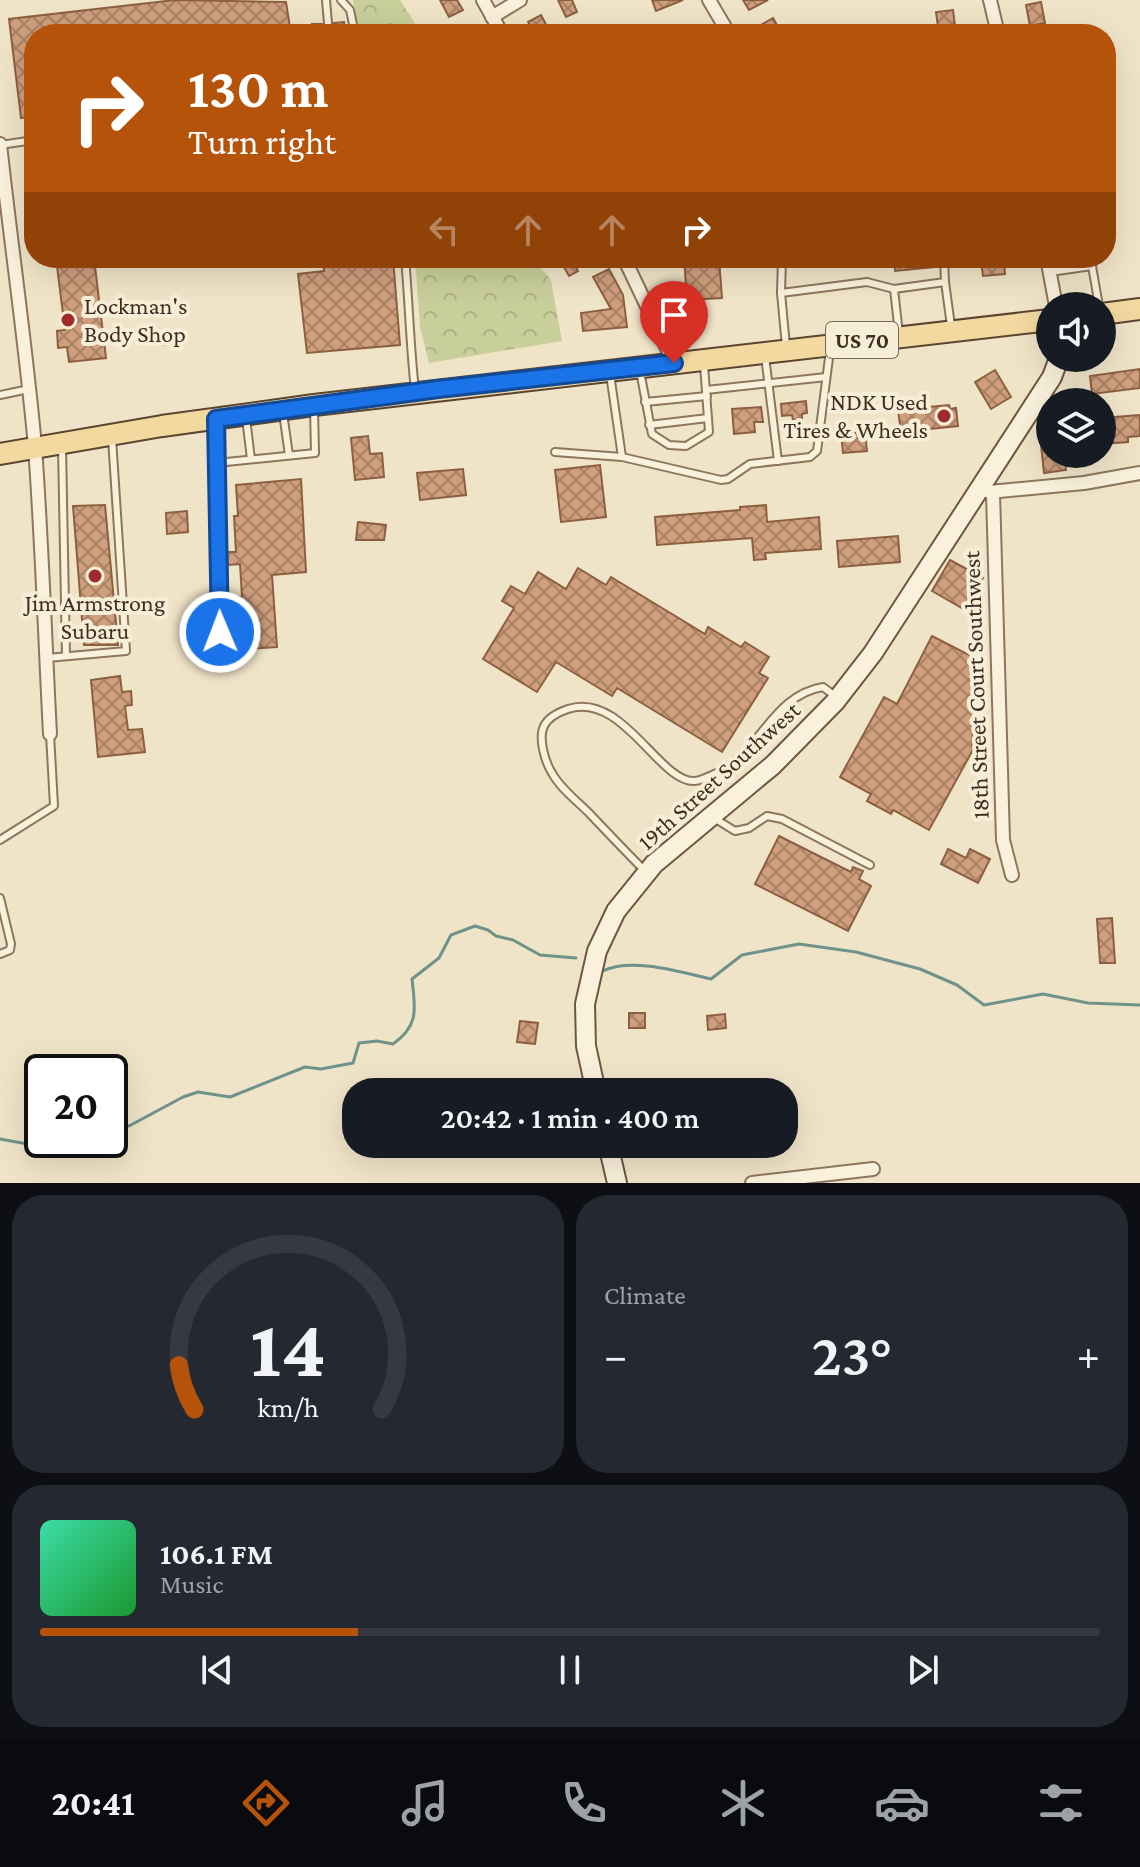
<!DOCTYPE html>
<meta charset="utf-8">
<style>
body{margin:0;font-family:"Crimson Pro",serif;background:#242831;color:#f1f3f6;height:100vh;display:flex;flex-direction:column;font-size:30px;white-space:nowrap}
*{box-sizing:border-box;margin:0}
p{font-size:26px;color:#9ea1a6}
.icon{flex:none;width:44px;height:44px;fill:none;stroke:currentColor;stroke-width:2;stroke-linecap:round;stroke-linejoin:round}
.map{position:relative;height:1183px;overflow:hidden}
.side{display:flex;flex-direction:column;gap:12px;padding:12px;background:#0d0f14;flex:1}
.side>*{flex:none}
.guide{position:absolute;left:24px;top:24px;width:1092px;height:244px;border-radius:32px;box-shadow:0 8px 32px #0002;background:#b45309;color:#fff;overflow:hidden}
.controls{position:absolute;left:1036px;top:292px;display:grid;gap:16px}
.controls a{display:grid;place-items:center;width:80px;height:80px;border-radius:50%;background:#171b24;box-shadow:0 8px 32px #0002;font-size:40px}
.speed{position:absolute;left:24px;top:1054px;display:flex;gap:16px;font-size:40px;font-weight:700;text-align:center}
.speed>*{display:grid;place-content:center;width:104px;height:104px;border-radius:50%;background:#171b24;box-shadow:0 8px 32px #0002;line-height:1}
.speed .limit{border:4px solid #111;border-radius:12px;background:#fff;color:#111}
.pin{position:absolute;display:grid;place-items:center;width:68px;height:68px;color:#fff;margin:-82px -34px;border-radius:50% 50% 50% 0;rotate:-45deg;box-shadow:0 0 8px #0007}
.pin .icon{rotate:45deg}
.me{position:absolute;width:88px;margin:-44px;rotate:359deg;stroke-linejoin:round;filter:drop-shadow(0 0 6px #0008)}
.turn{display:flex;align-items:center;gap:28px;height:168px;padding:0 32px;font-size:36px}
.turn .icon{width:104px;height:104px;stroke-width:2.5}
.turn b{display:block;font-size:56px;line-height:68px}
.lanes{display:flex;align-items:center;height:76px;padding:0 32px;background:#0003;justify-content:center;gap:40px;direction:ltr}
.lanes .off{opacity:.35}
.big{font-size:60px;font-weight:600;line-height:1.1}
.side .tile{flex:1;display:flex;flex-direction:column;justify-content:center;gap:12px;min-width:0;padding:0 28px;border-radius:32px;background:#242831}
.side .dial{align-items:center;gap:0}
.dial svg{height:208px;overflow:visible;fill:none;stroke:#363941;stroke-width:7;stroke-linecap:round;text-anchor:middle}
.dial text{fill:#f1f3f6;stroke:none}
.song{display:flex;align-items:center;gap:24px}
.cover{width:96px;height:96px;border-radius:12px;background:linear-gradient(135deg,hsl(160 70% 55%),hsl(130 70% 35%))}
.played{height:8px;border-radius:4px;background:linear-gradient(90deg,#b45309 30%,#363941 30%)}
.keys{display:flex;justify-content:space-around;direction:ltr}
.heat{display:flex;justify-content:space-between;align-items:center;font-size:44px;direction:ltr}
.side .tiles{flex:1;display:grid;gap:12px;grid-template-columns:1fr 1fr}
.tile:last-child{grid-column:span 2}
.trip{position:absolute;left:342px;top:1078px;width:456px;height:80px;border-radius:32px;background:#171b24;box-shadow:0 8px 32px #0002;font-weight:600;line-height:80px;text-align:center}
.menu{display:flex;height:128px;justify-content:space-around;align-items:center;background:#090b0e;color:#9ea1a6}
.menu .icon{width:56px;height:56px}
.menu .current{color:#b45309}
.menu b{font-size:36px;color:#f1f3f6}
.map>svg:first-child{display:block}
.forest{fill:url(#forest-crowns)}
.lines{fill:none;stroke-linecap:round;stroke-linejoin:round}
.stream{stroke:#6f938a;stroke-width:3}
.building{fill:url(#building-cross-hatch);stroke:#8d5f41;stroke-width:2}
.lane-casing{stroke:#8d765c;stroke-width:10}
.street-casing{stroke:#8d765c;stroke-width:16}
.secondary-casing{stroke:#6f573f;stroke-width:22}
.primary-casing{stroke:#5b4430;stroke-width:24}
.lane{stroke:#faf1dc;stroke-width:6}
.street{stroke:#faf1dc;stroke-width:12}
.secondary{stroke:#faf1dc;stroke-width:18}
.primary{stroke:#f3d9a0;stroke-width:20}
.route-casing{stroke:#114b97;stroke-width:20}
.route{stroke:#1a73e8;stroke-width:14}
.poi-dot{fill:#9e2a2b;stroke:#f7eed8;stroke-width:3}
.labels{text-anchor:middle;stroke-width:8;stroke-linejoin:round;paint-order:stroke}
.shield{fill:#f7eed8;stroke:#756857;stroke-width:2}
.shield-label{font-size:22px;font-weight:bold;fill:#3d2e20}
.poi-label{font-size:24px;fill:#3d2e20;stroke:#f7eed8;text-anchor:start}
.street-label{font-size:24px;fill:#3d2e20;stroke:#f7eed8}
</style>
<div class="map">
<svg width="1140" height="1183" viewBox="0 0 1140 1183">
<defs>
<pattern id="forest-crowns" width="20" height="18" patternUnits="userSpaceOnUse" patternTransform="scale(2)"><rect width="20" height="18" fill="#c9cf9b"/><path d="M2 6a3 3 0 1 1 6 0M12 15a3 3 0 1 1 6 0" fill="none" stroke="#aeb285"/></pattern>
<pattern id="building-cross-hatch" width="8" height="8" patternUnits="userSpaceOnUse" patternTransform="scale(2)"><rect width="8" height="8" fill="#cf9f7d"/><path d="M0 0l8 8M0 8l8-8" fill="none" stroke="#a98266"/></pattern>
</defs>
<rect width="100%" height="100%" fill="#f0e4c8"/>
<g class="forest">
<polygon points="353,0 400,0 422,34 360,34"/>
<polygon points="415,258 533,258 551,280 562,341 429,363 420,327"/>
</g>
<g class="lines">
<g class="stream">
<path d="M603 971C630 957 681 972 711 979L742 955 799 944 856 952 920 969 957 985 984 1005 1043 994 1088 1003 1140 1005"/>
<path d="M110 1122 129 1126 183 1097 198 1092 230 1097 305 1067 321 1069 353 1063 359 1043 377 1041 393 1044C420 1025 415 1008 412 979L439 958 451 935 475 926 488 930 496 936 513 940 540 955 576 958"/>
<polyline points="0,1139 33,1145 54,1140"/>
</g>
</g>
<g class="building">
<polygon points="175,0 286,2 291,34 34,34 34,117 21,118 9,19"/>
<polygon points="440,0 457,0 463,10 449,17"/>
<polygon points="558,0 572,0 577,12 566,17"/>
<polygon points="652,0 683,0 656,11"/>
<polygon points="743,0 768,0 749,10"/>
<polygon points="1041,2 1045,23 1030,26 1026,5"/>
<polygon points="953,10 956,34 939,34 936,12"/>
<polygon points="541,15 551,34 535,34 528,22"/>
<polygon points="773,18 782,34 764,34 759,26"/>
<polygon points="344,22 345,34 313,34 312,24 322,24 328,29 334,23"/>
<polygon points="56,258 94,258 106,358 69,362 67,347 58,348 57,331 65,330"/>
<polygon points="323,258 393,258 400,345 307,353 298,274 324,271"/>
<polygon points="559,258 571,258 578,271 569,276"/>
<polygon points="684,258 719,258 722,298 687,300"/>
<polygon points="894,258 933,258 934,267 895,271"/>
<polygon points="1004,260 1005,274 983,276 981,262"/>
<polygon points="609,269 623,295 627,327 583,331 581,313 611,309 593,277"/>
<polygon points="178,330 179,343 161,345 160,332"/>
<polygon points="1140,369 1140,388 1092,394 1090,376"/>
<polygon points="995,370 1011,397 991,409 975,382"/>
<polygon points="806,401 807,413 802,414 802,419 793,420 792,415 782,416 781,404"/>
<polygon points="949,405 950,409 956,408 958,426 901,432 898,410"/>
<polygon points="761,407 763,422 754,422 755,432 734,434 732,409"/>
<polygon points="1140,415 1140,436 1128,437 1128,442 1102,444 1102,418"/>
<polygon points="1050,425 1050,454 1065,454 1066,470 1044,473 1039,426"/>
<polygon points="865,432 867,451 843,453 841,434"/>
<polygon points="368,436 370,454 382,453 384,477 355,480 351,438"/>
<polygon points="600,465 606,517 561,522 555,470"/>
<polygon points="463,469 466,495 420,500 417,473"/>
<polygon points="301,479 306,572 272,575 277,647 227,650 225,598 242,597 240,564 228,565 227,552 236,552 234,516 238,516 236,485"/>
<polygon points="105,505 118,645 84,645 73,506"/>
<polygon points="766,505 767,522 819,517 821,549 765,553 766,559 754,560 752,538 657,545 655,517 740,510 740,507"/>
<polygon points="187,511 188,532 167,534 166,513"/>
<polygon points="358,522 386,525 384,540 356,540"/>
<polygon points="898,536 900,562 839,567 837,541"/>
<polygon points="950,560 983,578 965,610 932,591"/>
<polygon points="578,568 606,585 611,577 705,634 708,627 741,647 745,642 769,657 759,673 768,678 722,752 617,688 612,696 556,662 537,692 483,659 514,608 502,601 511,586 525,594 538,572 566,589"/>
<polygon points="932,636 977,659 972,745 975,746 929,830 893,810 891,814 867,801 871,794 840,777 884,697 897,704"/>
<polygon points="120,676 122,692 131,691 132,705 125,706 128,730 142,729 145,752 98,757 91,680"/>
<polygon points="779,836 851,872 853,867 863,871 859,879 871,886 848,931 755,884"/>
<polygon points="948,849 966,858 970,849 990,859 978,883 941,864"/>
<polygon points="1112,918 1115,963 1100,963 1097,919"/>
<rect x="629" y="1013" width="16" height="15"/>
<polygon points="725,1014 726,1028 708,1030 707,1016"/>
<polygon points="520,1021 538,1023 535,1044 517,1042"/>
</g>
<g class="lines">
<g class="lane-casing">
<g id="lane">
<polyline points="326,0 328,23"/>
<polyline points="341,0 350,10 355,34"/>
<polyline points="0,145 34,140"/>
<path d="M405 258C409 302 410 346 415 390"/>
<polyline points="944,258 945,282"/>
<polyline points="1050,272 1092,266 1099,306"/>
<polyline points="894,289 945,282 951,326"/>
<polyline points="781,293 782,258"/>
<polyline points="786,346 781,293 867,282 894,289 899,334"/>
<polyline points="765,356 778,461"/>
<polyline points="640,371 652,434 669,445 686,446 709,432 704,365"/>
<polyline points="706,390 826,377"/>
<polyline points="0,395 29,389"/>
<polyline points="645,402 707,396"/>
<polyline points="283,413 289,455"/>
<polyline points="246,418 251,459"/>
<polyline points="216,423 220,632"/>
<polyline points="649,425 708,418"/>
<polyline points="62,447 66,656"/>
<polyline points="555,452 622,457 610,374"/>
<polyline points="622,457 721,480 728,479 750,464 810,457 817,451 830,350"/>
<polyline points="216,463 315,453 314,408"/>
<polyline points="47,658 126,651 112,438"/>
<polyline points="714,818 735,831 749,828 767,816 782,819 870,865"/>
<polyline points="0,840 54,806 50,734"/>
<path d="M644 870C625 851 607 832 589 813 577 801 560 788 552 773 545 762 538 738 544 726 548 718 559 712 568 709 622 691 659 782 694 781 700 781 707 777 712 775 758 758 771 695 823 687L835 696"/>
<polyline points="0,898 11,944 10,950 0,954"/>
</g>
</g>
<g class="street-casing">
<g id="street">
<polyline points="483,0 502,34"/>
<polyline points="709,0 729,34"/>
<polyline points="990,0 998,34"/>
<polyline points="492,17 520,0"/>
<path d="M0 144C11 245 26 346 35 447 42 543 45 639 50 734"/>
<polyline points="624,258 674,363"/>
<polyline points="1047,258 1056,306"/>
<polyline points="989,492 1084,483 1140,473"/>
<polyline points="993,493 1003,840 1012,875"/>
<polyline points="752,1183 873,1169"/>
</g>
</g>
<g class="secondary-casing">
<g id="secondary">
<polyline points="596,1092 586,1046 585,1004 597,951 616,911 654,864 773,765 835,702 873,653 1052,377 1059,358"/>
<polyline points="608,1144 617,1183"/>
</g>
</g>
<g class="primary-casing">
<g id="primary">
<polyline points="1102,314 1140,309"/>
<polyline points="0,454 162,426 314,405 1050,320"/>
</g>
</g>
<use href="#lane" class="lane"/>
<use href="#street" class="street"/>
<use href="#secondary" class="secondary"/>
<use href="#primary" class="primary"/>
</g>
<g class="lines">
<g class="route-casing">
<polyline id="route" points="220,632 216,419 438,389 674,363"/>
</g>
<use href="#route" class="route"/>
</g>
<g class="poi-dot">
<circle cx="68" cy="320" r="8"/>
<circle cx="944" cy="416" r="8"/>
<circle cx="95" cy="576" r="8"/>
</g>
<g class="labels">
<rect class="shield" x="826" y="322" width="72" height="36" rx="6"/>
<g class="shield-label">
<text x="862" y="348">US 70</text>
</g>
<g class="poi-label">
<text x="84" y="314">Lockman's<tspan x="84" dy="28">Body Shop</tspan></text>
<text x="928" y="410" text-anchor="end">NDK Used<tspan x="928" dy="28">Tires &amp; Wheels</tspan></text>
<text x="95" y="611" text-anchor="middle">Jim Armstrong<tspan x="95" dy="28">Subaru</tspan></text>
</g>
<g class="street-label">
<text transform="translate(976 685) rotate(-92)" y="8">18th Street Court Southwest</text>
<text transform="translate(719 776) rotate(-42)" y="8">19th Street Southwest</text>
</g>
</g>
</svg>
<div class="controls">
<a><svg class="icon" aria-label="sound" viewBox="0 0 24 24"><path d="M4 9h4l5-4v14l-5-4H4zM17 9q2 3 0 6"/></svg></a>
<a><svg class="icon" aria-label="layers" viewBox="0 0 24 24"><path d="M12 4l9 5-9 5-9-5zM3 14l9 5 9-5"/></svg></a>
</div>
<div class="speed"><div class="limit">20</div></div>
<div class="pin" style="left:674px;top:363px;background:#d93025"><svg class="icon" aria-label="arrive" viewBox="0 0 24 24"><path d="M6 21V4h12l-3 4 3 4H6"/></svg></div>
<svg class="me" style="left:220px;top:632px" viewBox="-20 -20 40 40"><circle r="17" fill="#1a73e8" stroke="#fff" stroke-width="3"/><path d="M0-11L8 9 0 5-8 9z" fill="#fff"/></svg>
<div class="trip">20:42 · 1 min · 400 m</div>
<div class="guide">
<div class="turn"><svg class="icon" aria-label="right" viewBox="0 0 24 24"><path d="M7 20v-9h11M14 6l5 5-5 5"/></svg><div><b>130 m</b>Turn right</div></div>
<div class="lanes"><svg class="icon off" aria-label="left" viewBox="0 0 24 24"><path d="M17 20v-9H6M10 6l-5 5 5 5"/></svg><svg class="icon off" aria-label="ahead" viewBox="0 0 24 24"><path d="M12 20V5M6 11l6-6 6 6"/></svg><svg class="icon off" aria-label="ahead" viewBox="0 0 24 24"><path d="M12 20V5M6 11l6-6 6 6"/></svg><svg class="icon" aria-label="right" viewBox="0 0 24 24"><path d="M7 20v-9h11M14 6l5 5-5 5"/></svg></div>
</div>
</div>
<section class="side">
<div class="tiles">
<div class="tile dial"><svg viewBox="0 0 100 80">
<path d="M14 69A42 42 0 1 1 86 69"/>
<path d="M14 69A42 42 0 0 1 8 52" stroke="#b45309"/>
<text x="50" y="56" font-size="32" font-weight="700">14</text>
<text x="50" y="72" font-size="11">km/h</text>
</svg></div>
<div class="tile"><p>Climate</p>
<div class="heat"><a>−</a><b class="big">23°</b><a>+</a></div>
</div>
<div class="tile">
<div class="song"><i class="cover"></i><div><b>106.1 FM</b><p>Music</p></div></div>
<div class="played"></div>
<div class="keys"><svg class="icon" aria-label="previous" viewBox="0 0 24 24"><path d="M18 5L8 12l10 7zM5 5v14"/></svg><svg class="icon" aria-label="pause" viewBox="0 0 24 24"><path d="M8 5v14M16 5v14"/></svg><svg class="icon" aria-label="next" viewBox="0 0 24 24"><path d="M6 5l10 7-10 7zM19 5v14"/></svg></div>
</div>
</div>
</section>
<nav class="menu">
<b>20:41</b>
<svg class="icon current" aria-label="directions" viewBox="0 0 24 24"><path d="M12 3l9 9-9 9-9-9zM9 14v-3h6M13 9l2 2-2 2"/></svg>
<svg class="icon" aria-label="music" viewBox="0 0 24 24"><path d="M9 18V5l10-2v13"/><circle cx="6" cy="18" r="3"/><circle cx="16" cy="16" r="3"/></svg>
<svg class="icon" aria-label="phone" viewBox="0 0 24 24"><path d="M5 4h4l2 5-3 2q2 4 5 5l2-3 5 2v4C11 20 4 13 5 4z"/></svg>
<svg class="icon" aria-label="climate" viewBox="0 0 24 24"><path d="M12 3v18M4 7l16 10M4 17L20 7"/></svg>
<svg class="icon" aria-label="car" viewBox="0 0 24 24"><path d="M5 17H2v-5l4-1 3-4h7l3 4 3 1v5h-3M9 17h6M6 11h13"/><circle cx="7" cy="17" r="2"/><circle cx="17" cy="17" r="2"/></svg>
<svg class="icon" aria-label="filters" viewBox="0 0 24 24"><path d="M4 7h16M4 17h16"/><circle cx="9" cy="7" r="2"/><circle cx="15" cy="17" r="2"/></svg>
</nav>
